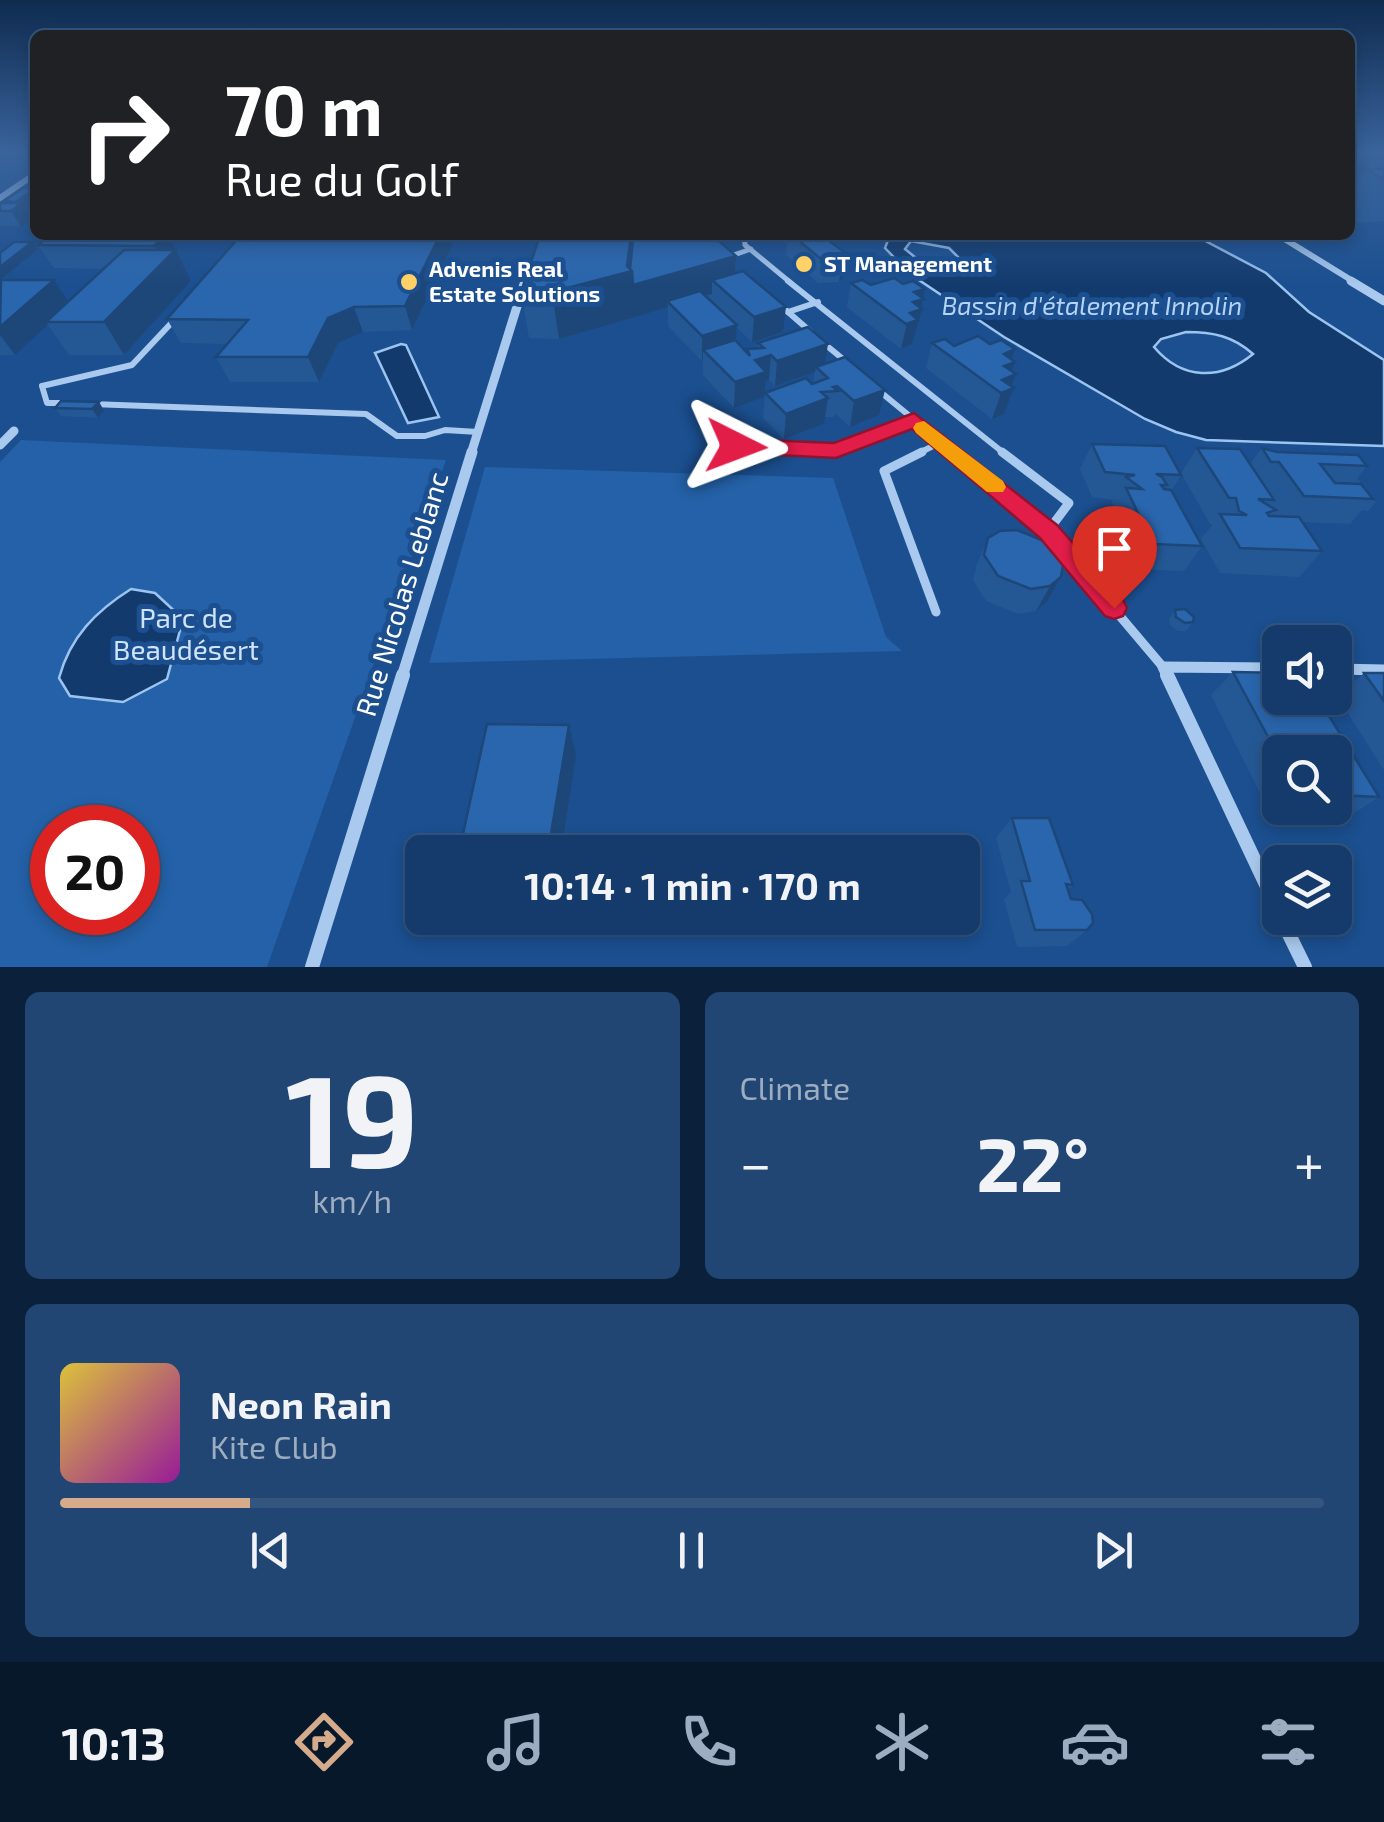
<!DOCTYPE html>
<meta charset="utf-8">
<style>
body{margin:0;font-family:"Exo 2",sans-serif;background:#214673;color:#f1f3f6;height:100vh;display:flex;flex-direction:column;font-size:38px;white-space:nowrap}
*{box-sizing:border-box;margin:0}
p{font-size:32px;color:#9dadc1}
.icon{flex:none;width:55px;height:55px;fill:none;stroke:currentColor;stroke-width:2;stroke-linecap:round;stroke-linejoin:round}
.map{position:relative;height:967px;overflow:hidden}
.drawer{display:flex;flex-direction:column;gap:25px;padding:25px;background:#0b203b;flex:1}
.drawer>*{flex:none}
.banner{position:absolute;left:30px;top:30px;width:1325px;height:210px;border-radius:15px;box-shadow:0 5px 15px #0003,0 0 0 2px #33557e;background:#202124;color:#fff;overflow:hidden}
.controls{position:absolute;left:1262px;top:625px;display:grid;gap:20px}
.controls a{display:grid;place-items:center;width:90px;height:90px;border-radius:15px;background:#143b6b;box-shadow:0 5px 15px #0003,0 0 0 2px #33557e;font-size:50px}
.speed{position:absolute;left:30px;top:805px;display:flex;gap:20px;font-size:50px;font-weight:700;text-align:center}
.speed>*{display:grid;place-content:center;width:130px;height:130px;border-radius:50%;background:#143b6b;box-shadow:0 5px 15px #0003,0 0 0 2px #33557e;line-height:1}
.speed .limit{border:15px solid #d22;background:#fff;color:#111}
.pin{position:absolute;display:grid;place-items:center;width:85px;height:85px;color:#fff;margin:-102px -42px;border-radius:50% 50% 50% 0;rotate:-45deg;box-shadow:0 0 10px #0007}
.pin .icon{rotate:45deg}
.me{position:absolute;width:110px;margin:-55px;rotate:93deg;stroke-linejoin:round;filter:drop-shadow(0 0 8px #0008)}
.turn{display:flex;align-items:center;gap:35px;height:210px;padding:0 30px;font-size:45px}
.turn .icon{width:130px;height:130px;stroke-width:2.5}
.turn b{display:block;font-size:70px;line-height:85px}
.big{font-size:75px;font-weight:700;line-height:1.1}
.drawer .widget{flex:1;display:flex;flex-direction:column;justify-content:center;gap:15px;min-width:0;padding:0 35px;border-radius:15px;background:#214673}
.drawer .dial{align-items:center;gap:0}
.dial b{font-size:130px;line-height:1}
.song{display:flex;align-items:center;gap:30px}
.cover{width:120px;height:120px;border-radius:15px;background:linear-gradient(135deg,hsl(50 70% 55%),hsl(300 70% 35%))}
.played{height:10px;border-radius:5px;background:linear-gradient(90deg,#d6ab8b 15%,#33557e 15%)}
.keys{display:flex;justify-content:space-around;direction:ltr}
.heat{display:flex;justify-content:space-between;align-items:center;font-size:55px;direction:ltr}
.drawer .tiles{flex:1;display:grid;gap:25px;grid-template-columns:1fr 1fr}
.widget:last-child{grid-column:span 2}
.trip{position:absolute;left:405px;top:835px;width:575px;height:100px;border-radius:15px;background:#143b6b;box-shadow:0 5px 15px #0003,0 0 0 2px #33557e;font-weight:700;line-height:100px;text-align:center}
.tabs{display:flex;height:160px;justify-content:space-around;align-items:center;background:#08182b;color:#9dadc1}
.tabs .icon{width:70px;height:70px}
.tabs .selected{color:#d6ab8b}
.tabs b{font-size:45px;color:#f1f3f6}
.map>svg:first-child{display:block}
.green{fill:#2461a8;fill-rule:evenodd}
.water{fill:#123a6d;stroke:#9cc4f0;stroke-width:2.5;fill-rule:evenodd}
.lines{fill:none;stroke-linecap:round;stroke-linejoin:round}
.service-far2{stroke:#a9c9ee;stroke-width:5}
.service-far1{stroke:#a9c9ee;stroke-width:6}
.service{stroke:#a9c9ee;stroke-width:9}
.minor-far3{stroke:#a9c9ee;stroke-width:6}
.minor-far2{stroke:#a9c9ee;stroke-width:9}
.minor-far1{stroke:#a9c9ee;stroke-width:11}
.minor{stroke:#a9c9ee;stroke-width:14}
.tertiary{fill:#a9c9ee;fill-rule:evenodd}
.wall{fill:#245895;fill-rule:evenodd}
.shaded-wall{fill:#1d4779}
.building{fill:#2a66ad;stroke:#1d4779;stroke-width:2.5}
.route{fill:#e11d48;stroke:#92132f;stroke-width:2.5}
.slow{fill:#f59e0b}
.poi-dot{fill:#ffd166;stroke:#1b4f8f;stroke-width:4}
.labels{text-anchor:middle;stroke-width:10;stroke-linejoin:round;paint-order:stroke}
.far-poi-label{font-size:22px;font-weight:bold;fill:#fff;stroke:#1b4f8f;text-anchor:start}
.far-water-label{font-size:25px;font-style:italic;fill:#b5d3f5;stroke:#1b4f8f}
.street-label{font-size:28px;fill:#fff;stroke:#1b4f8f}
.park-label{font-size:28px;fill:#cfe3fa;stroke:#1b4f8f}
</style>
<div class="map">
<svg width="1384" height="967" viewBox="0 0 1384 967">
<rect width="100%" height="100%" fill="#1b4f8f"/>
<g class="green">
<path d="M21 440 446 460 267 967H0V462ZM52 828H138V912H52Z"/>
<polygon points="485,467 833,478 886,637 902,651 429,663"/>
</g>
<g class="water">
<path d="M890 235H1194L1266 273 1309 312 1384 360V446L1206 440 1176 432 1145 419 1004 337 910 274 885 248ZM911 241 949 248 959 258 957 266 932 271 905 249ZM1186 332C1213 332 1233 336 1253 354 1220 381 1182 380 1154 347L1161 339Z"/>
<polygon points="401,344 406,345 439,417 408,423 375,353"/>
<path d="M131 589 155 593 183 619 167 679 123 702 70 696 59 678C70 637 96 611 131 589Z"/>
</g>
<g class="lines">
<g class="service-far2">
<polyline points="744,235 745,245 791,283"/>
<polyline points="725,258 751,249"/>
</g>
<g class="service-far1">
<polyline points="788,281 1005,454"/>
<polyline points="780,305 811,332"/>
<polyline points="788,312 818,302"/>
<polyline points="821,341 849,364"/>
<polyline points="878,390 956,454"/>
<polyline points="67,403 47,403 42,386 132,365 177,317"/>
<polyline points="91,404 366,414 397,436 425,436 445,430 478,432"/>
<polyline points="735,446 836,451 915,420"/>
<polyline points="917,454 941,442"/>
</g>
<g class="service">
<polyline points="922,452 884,471 936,612"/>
<polyline points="953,452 1048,531 1163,667"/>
<polyline points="1002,452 1069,503 1048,531"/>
</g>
<g class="minor-far3">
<polyline points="0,198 35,174"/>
<polyline points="1278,235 1356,283"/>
</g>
<g class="minor-far2">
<polyline points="1351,281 1384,301"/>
<polyline points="0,445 14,431"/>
<polyline points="471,454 524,284"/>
</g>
<g class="minor-far1">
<polyline points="1335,669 1384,670"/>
<polyline points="402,677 472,452"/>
<polyline points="1168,677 1163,667 1280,668"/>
</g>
<g class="minor">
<polyline points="1167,675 1280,914"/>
<polyline points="1281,918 1305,967"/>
<polyline points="312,967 403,675"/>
</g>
<polygon class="tertiary" points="1370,151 1384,151 1384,158"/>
</g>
<g class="wall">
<polygon points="1350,151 1378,151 1380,152 1378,154 1384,154 1384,221 1359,223 1350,218 1350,195 1364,173 1350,176"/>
<polygon points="35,188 35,199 25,207 32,218 21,226 0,226 0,204"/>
<polygon points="51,235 169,235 191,281 124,355 69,355 48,325 15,355 0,355 0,281 54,280 68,302 103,269 54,268 38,245"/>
<polygon points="241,235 457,235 412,330 363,332 338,343 319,382 230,382 216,357 227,344 181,343 167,319"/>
<polygon points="633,235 633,240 637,241 638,235 681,235 681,241 736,256 736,273 783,332 752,342 736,327 736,341 747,352 747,349 757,349 758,343 825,364 879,415 850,427 835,413 834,417 825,417 824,424 784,439 763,418 765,393 813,384 815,372 775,386 769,380 766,381 764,397 734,408 703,375 703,360 702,361 668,326 668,307 559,339 529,338 521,292"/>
<polygon points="788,235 821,235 847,254 843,278 839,282 818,283 786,255"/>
<polygon points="851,283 871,285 903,284 925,289 912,344 901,349 847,307"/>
<polygon points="932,343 954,346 1011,359 1011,387 1014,388 1004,414 992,419 926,368"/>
<polygon points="99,402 104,411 98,418 61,416 55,408"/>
<polygon points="1092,444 1181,475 1172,490 1202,546 1184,571 1136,569 1111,514 1115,506 1111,503 1113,500 1092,497 1080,469"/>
<polygon points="1197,448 1250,464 1262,448 1277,452 1367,466 1357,478 1376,502 1368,511 1362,510 1350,524 1302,522 1322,551 1299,577 1220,573 1201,539 1213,524 1210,524 1181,473"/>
<polygon points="988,538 1061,577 1047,602 1036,611 1018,614 986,601 973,580 977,564"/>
<polygon points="1175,610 1193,622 1186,631 1178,631 1170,625 1169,619"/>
<path d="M1233 672 1280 673V698H1318L1379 797 1347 818 1271 815 1211 695ZM1280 752H1335V808H1280Z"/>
<polygon points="1364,673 1384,673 1384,770 1337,696"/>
<polygon points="1012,818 1073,885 1068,890 1071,899 1087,930 1067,946 1017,947 1004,899 1011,892 996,838"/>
</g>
<g class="shaded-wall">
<polygon points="1380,152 1378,155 1376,154 1364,173 1350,176 1363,155"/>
<polygon points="35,188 35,199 25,207 32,218 21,226 11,211 16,202"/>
<polygon points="165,235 169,235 191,281 124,355 104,322 163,263 154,246"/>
<polygon points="440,235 457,235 412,330 405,306"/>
<polygon points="631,235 633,235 635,271 736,256 735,287 712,280 712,294 672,306 667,301 668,307 635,317 633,285 635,317 559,339 552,292 627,266"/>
<polygon points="32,242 37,250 0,280 0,267"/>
<polygon points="847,254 843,278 839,282 843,259"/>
<polygon points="54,280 70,304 46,322 48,325 15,355 0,335 0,327"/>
<polygon points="925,289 921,309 922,309 912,344 901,349 914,292"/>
<polygon points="354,307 363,332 338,343 319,382 308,357 328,318"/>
<polygon points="786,307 783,332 752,342 754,317"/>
<polygon points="737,325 735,349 703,350 703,360 702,361 702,336"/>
<polygon points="828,344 824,369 816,367 815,372 775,386 777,361"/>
<polygon points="1015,349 1010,364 1015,362 1010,377 1016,374 1010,390 1014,388 1004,414 992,419 1001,393 999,390 995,391 1000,377 1004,354"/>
<polygon points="771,355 769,380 766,381 764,397 734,408 735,382 755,360"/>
<polygon points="885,390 879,415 850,427 854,401"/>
<polygon points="828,398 824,424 784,439 786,414"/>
<polygon points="99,402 104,411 98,418 92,409"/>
<polygon points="1061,577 1047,602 1036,611 1050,586"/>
<polygon points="569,725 576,755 561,852 548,852"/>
</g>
<g class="building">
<polygon points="1354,151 1378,151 1380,152 1363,155"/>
<polygon points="1384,169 1384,179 1367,170"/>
<polygon points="23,188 35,188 16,202 4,201"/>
<polygon points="2,203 22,203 11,211 0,211 0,204"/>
<polygon points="51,235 165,235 154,246 38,245"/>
<polygon points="241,235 440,235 405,306 354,307 328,318 308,357 216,357 248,320 167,319"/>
<polygon points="540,235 631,235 627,266 632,271 552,292 521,292"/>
<polygon points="638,235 680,235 680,239 637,239"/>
<polygon points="792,235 821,235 847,254 843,259 821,259"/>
<polygon points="633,240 719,241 736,256 633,285 632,271 630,269"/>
<polygon points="14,242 32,242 0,267 0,253"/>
<polygon points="124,250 175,250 104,322 46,322"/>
<polygon points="743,271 786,307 754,317 712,280"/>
<polygon points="894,278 903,284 913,281 925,289 914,292 924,299 913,302 922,309 910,313 918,320 906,324 851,283 862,280 871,285"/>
<polygon points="1,280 54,280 0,327"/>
<polygon points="700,291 737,325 702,336 667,301"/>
<polygon points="808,327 828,344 777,361 771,355 755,360 766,372 735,382 703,350 735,340 750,356 747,349 764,348 758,343"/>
<polygon points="978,336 990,344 1001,340 1015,349 1004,354 1015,362 1004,366 1016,374 1002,380 1014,388 1001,393 932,343 945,339 954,346"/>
<polygon points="845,357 885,390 854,401 837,386 833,387 838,391 821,392 828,398 786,414 765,393 806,378 812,384 828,378 816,367"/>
<polygon points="61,401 99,402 92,409 55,408"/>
<polygon points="1092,444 1165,446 1181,475 1156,474 1162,477 1167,485 1161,485 1164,489 1171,490 1202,546 1153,544 1126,488 1142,489 1126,477 1135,475 1105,472"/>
<polygon points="1197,448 1240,449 1274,500 1258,499 1276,510 1267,513 1269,516 1299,517 1322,551 1240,548 1220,514 1247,515 1239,511 1236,498 1229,498"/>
<polygon points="1262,448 1277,452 1358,455 1367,466 1320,464 1335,483 1361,484 1373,499 1304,496 1279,462 1271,462"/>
<polygon points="1017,530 1049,543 1063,565 1061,577 1050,586 1031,589 998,576 984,555 988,538 1000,531"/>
<polygon points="1185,609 1194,617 1193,622 1185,623 1176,617 1175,610"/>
<polygon points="1233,672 1280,673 1280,698 1318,698 1379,797 1335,795 1335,752 1280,752 1280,759"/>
<polygon points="1364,673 1384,673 1384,701"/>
<polygon points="487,724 569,725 548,852 459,852"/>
<polygon points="1012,818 1049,818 1073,885 1066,884 1071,899 1082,900 1092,914 1093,923 1087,930 1035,930 1021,881 1030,881"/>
</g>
<linearGradient id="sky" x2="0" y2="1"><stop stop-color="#0f2b4f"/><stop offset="0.53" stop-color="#39639b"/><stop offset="1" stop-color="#39639b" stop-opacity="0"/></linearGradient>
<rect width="1384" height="286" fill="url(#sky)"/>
<polygon class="route" points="914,413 1057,525 1123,600 1127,608 1123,616 1114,619 1105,616 1040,538 912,429 836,458 736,453 725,446 736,439 834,443"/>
<polygon class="slow" points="924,421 1003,481 1006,487 1003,492 987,492 916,433 913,428 916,423"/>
<g class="poi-dot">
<circle cx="804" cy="264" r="10"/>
<circle cx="409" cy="282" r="10"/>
</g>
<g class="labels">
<g class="far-poi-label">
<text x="824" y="272">ST Management</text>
<text x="429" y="277">Advenis Real<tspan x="429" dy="25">Estate Solutions</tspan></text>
</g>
<g class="far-water-label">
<text x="1092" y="315">Bassin d'étalement Innolin</text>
</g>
<g class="street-label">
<text transform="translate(402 594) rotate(-73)" y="10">Rue Nicolas Leblanc</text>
</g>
<g class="park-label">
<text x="186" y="628">Parc de<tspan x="186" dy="32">Beaudésert</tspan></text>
</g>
</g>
</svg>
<div class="controls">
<a><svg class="icon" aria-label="sound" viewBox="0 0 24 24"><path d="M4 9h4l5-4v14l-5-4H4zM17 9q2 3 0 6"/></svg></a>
<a><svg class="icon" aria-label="search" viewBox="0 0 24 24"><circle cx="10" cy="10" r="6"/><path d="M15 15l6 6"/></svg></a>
<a><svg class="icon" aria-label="layers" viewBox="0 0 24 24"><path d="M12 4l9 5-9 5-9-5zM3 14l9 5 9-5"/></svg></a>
</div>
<div class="speed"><div class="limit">20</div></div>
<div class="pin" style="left:1114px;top:608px;background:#d93025"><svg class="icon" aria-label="arrive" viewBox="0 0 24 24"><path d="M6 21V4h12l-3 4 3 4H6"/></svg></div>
<svg class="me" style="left:736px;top:446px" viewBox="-20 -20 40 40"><path d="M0-17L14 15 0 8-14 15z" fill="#e11d48" stroke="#fff" stroke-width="4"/></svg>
<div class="trip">10:14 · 1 min · 170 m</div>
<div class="banner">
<div class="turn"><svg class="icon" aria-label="right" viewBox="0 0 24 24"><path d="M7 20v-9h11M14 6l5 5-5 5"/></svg><div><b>70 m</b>Rue du Golf</div></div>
</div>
</div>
<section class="drawer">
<div class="tiles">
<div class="widget dial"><b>19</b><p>km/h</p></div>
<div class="widget"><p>Climate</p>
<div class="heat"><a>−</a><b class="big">22°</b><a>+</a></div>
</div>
<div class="widget">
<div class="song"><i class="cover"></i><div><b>Neon Rain</b><p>Kite Club</p></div></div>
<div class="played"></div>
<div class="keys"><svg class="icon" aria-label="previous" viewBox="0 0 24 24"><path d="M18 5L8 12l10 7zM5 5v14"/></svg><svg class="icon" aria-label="pause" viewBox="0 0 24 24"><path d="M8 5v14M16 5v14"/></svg><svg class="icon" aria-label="next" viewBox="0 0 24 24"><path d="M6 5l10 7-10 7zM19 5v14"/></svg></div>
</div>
</div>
</section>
<nav class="tabs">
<b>10:13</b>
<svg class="icon selected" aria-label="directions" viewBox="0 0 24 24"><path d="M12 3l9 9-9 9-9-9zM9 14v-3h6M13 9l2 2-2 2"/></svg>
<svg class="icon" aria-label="music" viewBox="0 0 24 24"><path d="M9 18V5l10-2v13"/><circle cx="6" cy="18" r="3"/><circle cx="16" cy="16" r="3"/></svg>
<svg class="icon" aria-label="phone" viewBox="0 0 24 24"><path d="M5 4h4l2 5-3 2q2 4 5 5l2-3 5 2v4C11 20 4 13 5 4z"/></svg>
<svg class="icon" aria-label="climate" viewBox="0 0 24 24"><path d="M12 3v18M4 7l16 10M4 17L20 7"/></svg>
<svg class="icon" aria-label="car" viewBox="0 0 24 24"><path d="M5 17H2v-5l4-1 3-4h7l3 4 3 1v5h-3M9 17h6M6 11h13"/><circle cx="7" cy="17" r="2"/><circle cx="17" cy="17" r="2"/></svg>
<svg class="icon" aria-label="filters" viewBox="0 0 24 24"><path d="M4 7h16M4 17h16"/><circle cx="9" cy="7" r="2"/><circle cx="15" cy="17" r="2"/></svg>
</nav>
